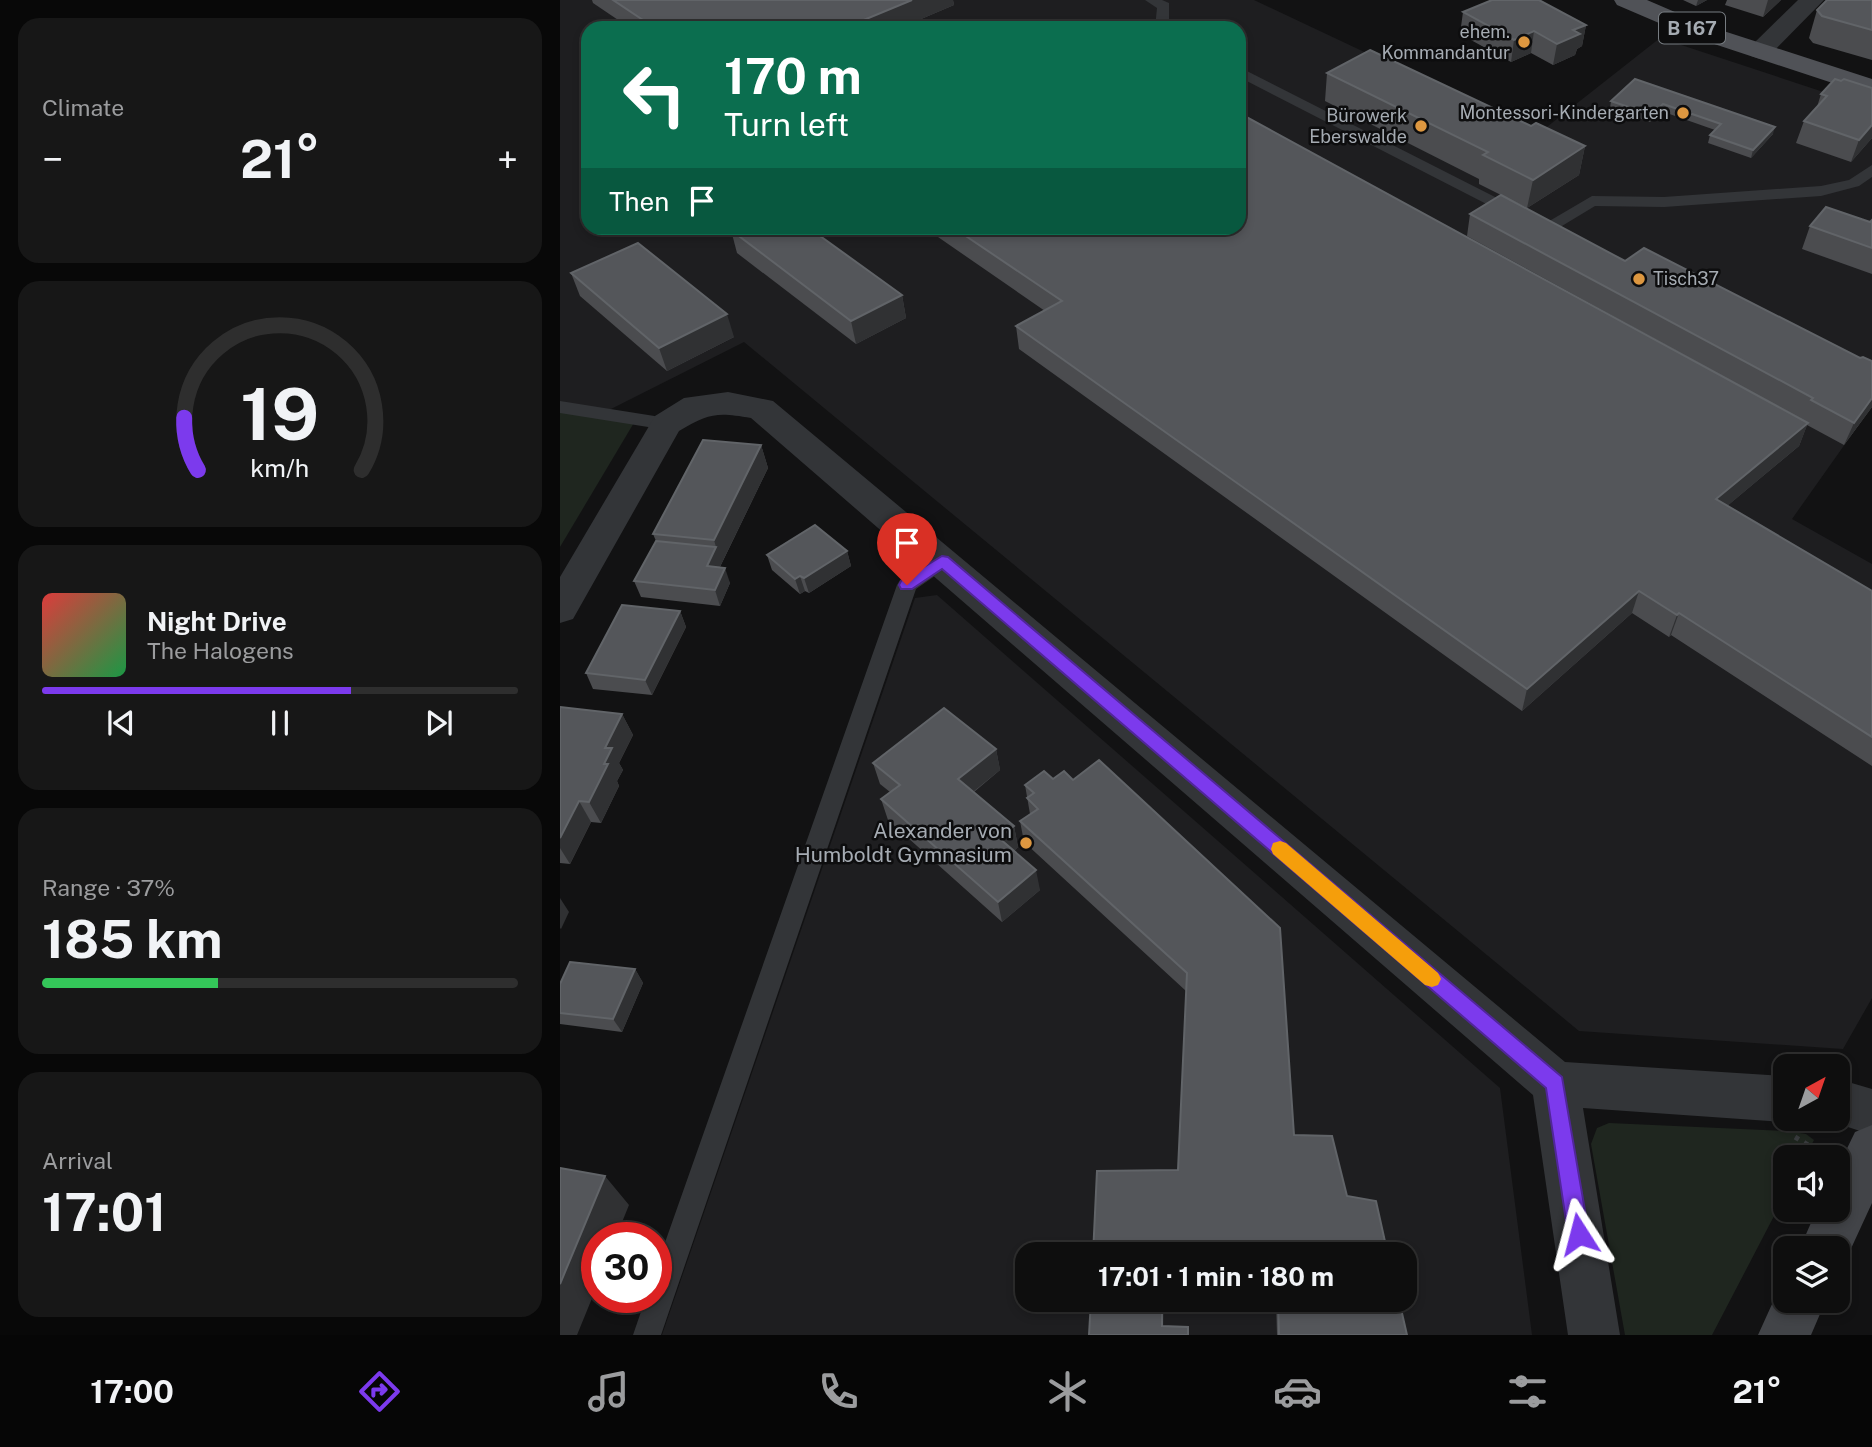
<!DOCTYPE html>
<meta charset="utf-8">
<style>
body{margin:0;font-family:"Public Sans",sans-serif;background:#171717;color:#f1f3f6;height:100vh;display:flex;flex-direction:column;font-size:26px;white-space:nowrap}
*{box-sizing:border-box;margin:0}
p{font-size:23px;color:#9b9c9e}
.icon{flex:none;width:38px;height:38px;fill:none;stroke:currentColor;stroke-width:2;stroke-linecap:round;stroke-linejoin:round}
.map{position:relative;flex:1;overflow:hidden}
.side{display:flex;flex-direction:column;gap:18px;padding:18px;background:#080808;width:560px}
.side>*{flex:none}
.guide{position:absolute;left:21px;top:21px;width:665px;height:214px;border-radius:21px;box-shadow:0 4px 10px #0003,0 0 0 2px #2e2e2e;background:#0b6e4f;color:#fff;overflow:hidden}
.needle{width:46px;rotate:40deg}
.buttons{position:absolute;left:1213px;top:1054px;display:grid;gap:14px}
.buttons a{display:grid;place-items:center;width:77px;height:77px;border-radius:14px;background:#0e0e0e;box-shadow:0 4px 10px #0003,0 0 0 2px #2e2e2e;font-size:35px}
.speed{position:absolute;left:21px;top:1222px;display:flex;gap:14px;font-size:35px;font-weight:700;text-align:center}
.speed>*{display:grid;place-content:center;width:91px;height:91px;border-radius:50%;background:#0e0e0e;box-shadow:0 4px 10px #0003,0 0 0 2px #2e2e2e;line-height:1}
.speed .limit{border:10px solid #d22;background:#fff;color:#111}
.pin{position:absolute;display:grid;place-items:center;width:60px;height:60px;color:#fff;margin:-72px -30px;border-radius:50% 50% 50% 0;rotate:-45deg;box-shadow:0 0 7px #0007}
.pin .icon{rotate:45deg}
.me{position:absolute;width:77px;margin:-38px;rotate:351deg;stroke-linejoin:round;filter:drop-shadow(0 0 5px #0008)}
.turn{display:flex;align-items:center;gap:24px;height:147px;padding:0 28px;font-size:32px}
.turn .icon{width:91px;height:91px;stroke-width:2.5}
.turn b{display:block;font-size:49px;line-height:60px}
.then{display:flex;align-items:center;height:66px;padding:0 28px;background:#0003;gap:14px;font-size:26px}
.big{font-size:52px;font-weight:700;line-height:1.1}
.side .card{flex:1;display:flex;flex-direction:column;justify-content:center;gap:10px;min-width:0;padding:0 24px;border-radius:21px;background:#171717}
.side .dial{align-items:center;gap:0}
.dial svg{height:182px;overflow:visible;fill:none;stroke:#2e2e2e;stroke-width:7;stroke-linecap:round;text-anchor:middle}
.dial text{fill:#f1f3f6;stroke:none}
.song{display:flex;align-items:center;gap:21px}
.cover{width:84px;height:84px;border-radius:10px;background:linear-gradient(135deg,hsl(0 70% 55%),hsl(140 70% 35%))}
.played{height:7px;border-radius:4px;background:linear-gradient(90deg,#7c3aed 65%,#2e2e2e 65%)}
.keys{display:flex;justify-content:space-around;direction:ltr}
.heat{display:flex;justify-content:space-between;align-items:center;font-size:38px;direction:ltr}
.charge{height:10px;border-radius:5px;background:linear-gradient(90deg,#34c759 37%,#2e2e2e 0)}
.trip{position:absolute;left:455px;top:1242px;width:402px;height:70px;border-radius:21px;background:#0e0e0e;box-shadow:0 4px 10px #0003,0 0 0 2px #2e2e2e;font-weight:700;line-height:70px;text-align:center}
.dock{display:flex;height:112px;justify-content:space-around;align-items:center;background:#060606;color:#9b9c9e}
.dock .icon{width:49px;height:49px}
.dock .current{color:#7c3aed}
.dock b{font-size:32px;color:#f1f3f6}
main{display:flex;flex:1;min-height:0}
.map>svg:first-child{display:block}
.built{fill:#1e1e20;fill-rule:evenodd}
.green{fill:#1f261f}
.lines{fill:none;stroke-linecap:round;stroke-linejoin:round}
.path{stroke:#3a3c3f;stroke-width:5;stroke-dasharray:4.5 6;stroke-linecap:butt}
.lane{fill:#333538;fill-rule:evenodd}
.street{fill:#333538;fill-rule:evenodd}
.secondary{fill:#424448;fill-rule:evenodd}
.primary{fill:#505257;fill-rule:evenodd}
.wall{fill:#4b4c4f}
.shaded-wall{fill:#303133}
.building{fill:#54565a;stroke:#616468;stroke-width:2}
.route{fill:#7c3aed;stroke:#51269a;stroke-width:2}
.slow{fill:#f59e0b}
.poi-dot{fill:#dd9740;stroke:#0d0d0e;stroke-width:2.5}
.labels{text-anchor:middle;stroke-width:5;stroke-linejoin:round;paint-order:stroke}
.far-poi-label{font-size:18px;fill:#a5abb2;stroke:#0d0d0e;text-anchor:end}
.shield{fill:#0d0d0e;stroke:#777c81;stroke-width:2}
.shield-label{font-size:19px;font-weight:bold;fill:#a5abb2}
.poi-label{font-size:21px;fill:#a5abb2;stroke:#0d0d0e;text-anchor:end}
</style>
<main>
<section class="side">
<div class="card"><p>Climate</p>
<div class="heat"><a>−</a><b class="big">21°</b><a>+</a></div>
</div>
<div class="card dial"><svg viewBox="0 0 100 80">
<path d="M14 69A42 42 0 1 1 86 69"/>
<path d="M14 69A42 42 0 0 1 8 46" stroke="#7c3aed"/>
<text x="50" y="56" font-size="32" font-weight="700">19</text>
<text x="50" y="72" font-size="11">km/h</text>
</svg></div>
<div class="card">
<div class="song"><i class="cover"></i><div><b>Night Drive</b><p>The Halogens</p></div></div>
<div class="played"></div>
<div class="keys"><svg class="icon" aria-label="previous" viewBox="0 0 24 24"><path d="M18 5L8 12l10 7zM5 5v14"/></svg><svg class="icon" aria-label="pause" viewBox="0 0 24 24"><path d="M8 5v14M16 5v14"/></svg><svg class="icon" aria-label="next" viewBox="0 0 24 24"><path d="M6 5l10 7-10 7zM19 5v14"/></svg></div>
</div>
<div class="card"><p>Range · 37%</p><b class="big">185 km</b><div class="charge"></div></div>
<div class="card"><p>Arrival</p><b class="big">17:01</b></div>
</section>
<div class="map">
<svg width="1312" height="1335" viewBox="0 0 1312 1335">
<rect width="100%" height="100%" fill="#121213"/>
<g class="built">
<path d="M0 0H694L978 134 1100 38 1312 108V406L1232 519 1312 564V998L1283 1049 1019 1031 184 342 49 410 0 402ZM28 28H679V228H28Z"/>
<path d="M377 595 940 1088 972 1335H102L355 598ZM467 1255H845V1300H467Z"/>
</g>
<g class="green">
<polygon points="0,402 75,421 0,547"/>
<polygon points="1049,1123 1226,1131 1246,1134 1254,1140 1245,1157 1225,1157 1225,1195 1152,1335 1065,1335 1031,1144 1037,1128"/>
</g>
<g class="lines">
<polyline class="path" points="1235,1137 1263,1154"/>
<g class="lane">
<polygon points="585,0 602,0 609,3 609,28 595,28 597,8"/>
<polygon points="679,67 986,223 1032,196 1104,197 1261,186 1289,180 1312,165 1312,177 1299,186 1261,196 1104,207 1035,206 987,235 679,77"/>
<polygon points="0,401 107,418 116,424 107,430 0,413"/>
<polygon points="382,554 389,556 392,561 389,566 356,589 101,1335 73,1335 86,1297 96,1297 96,1268 337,585 340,580"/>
</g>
<g class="street">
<polygon points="1238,0 1264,0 1209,56 1200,59 1191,56 1187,51 1191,46"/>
<path d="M168 392 213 401 1005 1062 1225 1076V1118H1234L1225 1122 1023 1108 1060 1335H1008L973 1095 191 418C157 412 149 413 119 431L13 619 0 623V577L95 416 124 398Z"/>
<polygon points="1278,1079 1312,1089 1312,1135 1261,1118 1278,1118"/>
</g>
<g class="secondary">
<polygon points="1312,1125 1312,1203 1283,1266 1278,1268 1278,1248 1240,1248 1257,1209 1278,1209 1278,1167 1295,1132"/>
<polygon points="1225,1280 1225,1300 1266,1300 1251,1335 1198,1335 1222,1282"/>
</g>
<polygon class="primary" points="1054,0 1087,0 1145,25 1312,79 1312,96 1127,35 1057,5"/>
</g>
<g class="wall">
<polygon points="32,0 393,0 394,5 340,28 70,28 33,3"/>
<polygon points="1123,0 1147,0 1136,6"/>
<polygon points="1167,0 1221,0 1203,17 1165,5"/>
<polygon points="1312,0 1312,60 1253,43 1249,38 1257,10"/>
<polygon points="903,12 1026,25 1022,46 1017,49 1015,55 993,65 971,53 951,62 900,34"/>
<polygon points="767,73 971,126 1025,146 1019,175 967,208 919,184 919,179 765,101"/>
<polygon points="1075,79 1213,134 1191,158 1148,143 1150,135 1155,130 1101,111 1090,122 1050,108 1051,101"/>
<polygon points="1275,79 1312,138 1291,162 1236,143 1244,121 1257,107 1261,94"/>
<polygon points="910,214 1312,407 1284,445 1247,425 1239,446 1167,506 1312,591 1312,766 1111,635 1109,637 1072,613 962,711 459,349 456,326 485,311 365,228 679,228 1243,420 907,236"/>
<polygon points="1312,220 1312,274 1242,249 1250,226 1310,222"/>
<polygon points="171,230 342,295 346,318 296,344 177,253"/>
<polygon points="11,273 174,337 107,371 20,296"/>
<polygon points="201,445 208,468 160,567 170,583 160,606 81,597 74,581 96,541 93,534"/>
<polygon points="287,551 291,566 249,593 245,591 240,594 212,570 207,555"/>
<polygon points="120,611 126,627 92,695 33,689 26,673"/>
<polygon points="0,707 62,714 73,735 59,763 63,770 57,781 59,786 41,823 31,822 10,864 0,863"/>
<polygon points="436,749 440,770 414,792 454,826 458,847 454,851 480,890 442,922 328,820 321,799 330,792 320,784 313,763"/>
<polygon points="504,771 734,1135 787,1196 828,1255 533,1255 618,1170 626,991 464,842 460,821 470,814 465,785 493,779"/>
<polygon points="75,969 83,983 62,1032 0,1024 0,984"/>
<polygon points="716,1300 839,1300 847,1335 717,1335"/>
</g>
<g class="shaded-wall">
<polygon points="352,0 393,0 394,5 340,28 295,28 294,24"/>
<polygon points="1138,0 1147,0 1136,6"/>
<polygon points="1208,0 1221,0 1203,17"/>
<polygon points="1026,25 1022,46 1017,49 1015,55 993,65 997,44 1013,30"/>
<polygon points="974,31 971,53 951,62 954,40"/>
<polygon points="1103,104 1101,111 1090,122 1092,115"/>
<polygon points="1312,125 1312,138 1291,162 1299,140"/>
<polygon points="1215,127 1213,134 1191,158 1193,150"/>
<polygon points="1025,146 1019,175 967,208 973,180"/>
<polygon points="342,295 346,318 296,344 291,321"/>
<polygon points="167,314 174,337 107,371 99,348"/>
<polygon points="1312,398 1312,407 1284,445 1294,423"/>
<polygon points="1248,423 1239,446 1148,522 1156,499"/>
<polygon points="201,445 208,468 153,581 147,566 156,547 154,540"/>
<polygon points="287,551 291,566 249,593 244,578"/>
<polygon points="165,568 170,583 160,606 155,590"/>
<polygon points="240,576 245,591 240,594 235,579"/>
<polygon points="1079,591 1072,613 962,711 967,689"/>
<polygon points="120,611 126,627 92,695 85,680"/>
<polygon points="1119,613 1111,635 1109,637 1117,615"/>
<polygon points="62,714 73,735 59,763 63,770 57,781 59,786 41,823 29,802 44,764 45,748"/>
<polygon points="436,749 440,770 403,800 398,779"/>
<polygon points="19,801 31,822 10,864 0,848 0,838"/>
<polygon points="454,826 458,847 444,859 439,838"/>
<polygon points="476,870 480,890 442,922 438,902"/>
<polygon points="0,898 9,912 1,929 0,928"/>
<polygon points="75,969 83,983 62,1032 53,1019"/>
<polygon points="45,1176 69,1205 56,1237 37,1237 37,1286 17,1335 0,1335 0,1284"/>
<polygon points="602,1300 604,1300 603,1335 602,1326"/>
</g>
<g class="building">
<polygon points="53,0 352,0 294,24 300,28 95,28"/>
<polygon points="932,0 979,0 1026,25 1013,30 1020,34 997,44 974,31 954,40 903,12"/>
<polygon points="1267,0 1312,0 1312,30 1262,16 1257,10"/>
<polygon points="810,50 971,126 976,123 1025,146 973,180 923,155 928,152 767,73"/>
<polygon points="1075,79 1215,127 1193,150 1150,135 1161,124 1103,104 1092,115 1051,101"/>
<polygon points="1275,79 1281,81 1284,79 1312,88 1312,125 1299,140 1244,121 1267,96 1261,94"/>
<polygon points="679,113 1248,423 1156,499 1312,591 1312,737 1119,613 1117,615 1079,591 967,689 456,326 502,301 394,228 679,228"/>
<polygon points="941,195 1065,261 1084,248 1300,358 1303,357 1312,361 1312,398 1294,423 1251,400 1253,398 910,214"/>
<polygon points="1266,207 1310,222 1312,220 1312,248 1250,226"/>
<polygon points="177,228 249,228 342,295 291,321 171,230"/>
<polygon points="78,243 167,314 99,348 11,273"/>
<polygon points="143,440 201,445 154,540 93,534"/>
<polygon points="255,525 287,551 244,578 240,576 235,579 207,555"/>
<polygon points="96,541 156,547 147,566 165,568 155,590 74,581"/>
<polygon points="62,605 120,611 85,680 26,673"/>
<polygon points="0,707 62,714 45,748 52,748 44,764 48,764 29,802 19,801 0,838"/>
<polygon points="384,708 436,749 398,779 454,826 439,838 476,870 438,902 321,799 340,785 313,763"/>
<polygon points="539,760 720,928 734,1135 772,1136 787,1196 816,1201 828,1255 717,1255 716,1243 603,1243 603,1255 533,1255 537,1171 618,1170 627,973 460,821 478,809 467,798 474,793 465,785 484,771 493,779 504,771 513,780"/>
<polygon points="10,962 75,969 53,1019 0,1013 0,984"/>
<polygon points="0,1168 45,1176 0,1284"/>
<polygon points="531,1300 602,1300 602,1326 628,1327 628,1335 529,1335"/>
<polygon points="718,1300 839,1300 847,1335 719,1335"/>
</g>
<polygon class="route" points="382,556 388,557 1002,1077 1029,1234 1026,1242 1019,1245 1011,1242 1008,1234 986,1088 382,569 352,589 341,589 339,585 341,581"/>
<polygon class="slow" points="720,841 726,843 878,973 881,979 878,985 872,987 865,985 713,854 711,849 713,843"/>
<g class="poi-dot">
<circle cx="964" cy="42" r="7"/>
<circle cx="1123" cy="113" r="7"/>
<circle cx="861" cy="126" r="7"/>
<circle cx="1079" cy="279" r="7"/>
<circle cx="466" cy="843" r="7"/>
</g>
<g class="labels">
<g class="far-poi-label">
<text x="950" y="38">ehem.<tspan x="950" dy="21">Kommandantur</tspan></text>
<text x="1109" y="119">Montessori-Kindergarten</text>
<text x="847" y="122">Bürowerk<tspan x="847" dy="21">Eberswalde</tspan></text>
<text x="1093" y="285" text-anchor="start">Tisch37</text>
</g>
<rect class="shield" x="1099" y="12.5" width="66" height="31" rx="5"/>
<g class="shield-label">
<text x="1132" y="35">B 167</text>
</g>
<g class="poi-label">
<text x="452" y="838">Alexander von<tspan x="452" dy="24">Humboldt Gymnasium</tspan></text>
</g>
</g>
</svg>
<div class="buttons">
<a><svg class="needle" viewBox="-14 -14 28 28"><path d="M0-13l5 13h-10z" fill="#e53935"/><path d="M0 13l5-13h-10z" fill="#9b9c9e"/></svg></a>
<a><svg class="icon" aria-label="sound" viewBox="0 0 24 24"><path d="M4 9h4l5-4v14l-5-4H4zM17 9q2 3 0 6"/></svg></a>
<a><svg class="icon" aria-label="layers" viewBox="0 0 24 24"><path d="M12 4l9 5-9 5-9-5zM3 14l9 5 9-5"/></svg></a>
</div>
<div class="speed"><div class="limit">30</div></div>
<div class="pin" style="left:347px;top:585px;background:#d93025"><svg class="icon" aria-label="arrive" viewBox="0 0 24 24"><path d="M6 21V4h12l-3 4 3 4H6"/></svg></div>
<svg class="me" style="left:1019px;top:1234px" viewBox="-20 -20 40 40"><path d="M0-17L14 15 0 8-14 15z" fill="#7c3aed" stroke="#fff" stroke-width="4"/></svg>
<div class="trip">17:01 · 1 min · 180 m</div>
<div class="guide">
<div class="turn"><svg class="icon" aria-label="left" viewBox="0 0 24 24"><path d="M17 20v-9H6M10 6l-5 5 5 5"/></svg><div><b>170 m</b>Turn left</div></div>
<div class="then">Then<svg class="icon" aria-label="arrive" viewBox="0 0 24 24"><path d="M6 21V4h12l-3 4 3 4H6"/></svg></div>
</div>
</div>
</main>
<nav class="dock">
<b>17:00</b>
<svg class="icon current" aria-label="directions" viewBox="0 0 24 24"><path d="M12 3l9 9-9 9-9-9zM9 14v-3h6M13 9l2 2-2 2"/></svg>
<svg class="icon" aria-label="music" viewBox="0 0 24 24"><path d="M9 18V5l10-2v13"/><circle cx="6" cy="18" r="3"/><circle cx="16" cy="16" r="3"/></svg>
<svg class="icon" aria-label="phone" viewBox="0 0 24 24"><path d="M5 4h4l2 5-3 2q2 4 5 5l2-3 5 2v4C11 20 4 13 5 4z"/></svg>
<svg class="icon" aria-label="climate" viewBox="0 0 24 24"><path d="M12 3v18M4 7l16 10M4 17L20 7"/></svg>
<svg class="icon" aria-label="car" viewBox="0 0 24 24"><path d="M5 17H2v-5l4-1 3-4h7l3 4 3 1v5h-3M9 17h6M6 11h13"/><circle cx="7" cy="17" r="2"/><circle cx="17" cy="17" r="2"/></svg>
<svg class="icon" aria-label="filters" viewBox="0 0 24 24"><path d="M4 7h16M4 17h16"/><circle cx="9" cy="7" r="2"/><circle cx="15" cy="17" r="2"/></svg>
<b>21°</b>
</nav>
